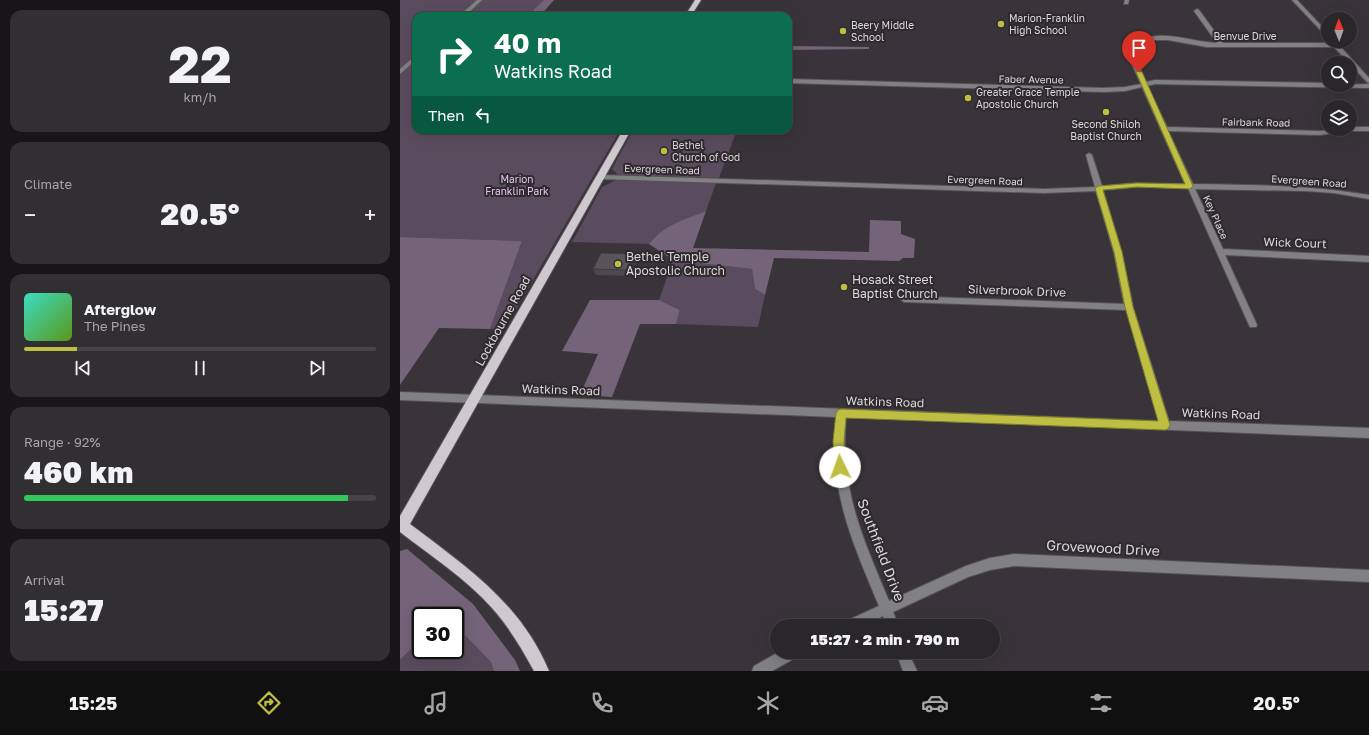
<!DOCTYPE html>
<meta charset="utf-8">
<style>
body{margin:0;font-family:"Golos Text",sans-serif;background:#322f33;color:#f1f3f6;height:100vh;display:flex;flex-direction:column;font-size:15px;white-space:nowrap}
*{box-sizing:border-box;margin:0}
p{font-size:13px;color:#a5a5a9}
.icon{flex:none;width:22px;height:22px;fill:none;stroke:currentColor;stroke-width:2;stroke-linecap:round;stroke-linejoin:round}
.map{position:relative;flex:1;overflow:hidden}
.side{display:flex;flex-direction:column;gap:10px;padding:10px;background:#171518;width:400px}
.side>*{flex:none}
.top-card{position:absolute;left:12px;top:12px;width:380px;height:122px;border-radius:12px;box-shadow:0 4px 16px #0002,0 0 0 1px #464447;background:#0b6e4f;color:#fff;overflow:hidden}
.needle{width:26px;rotate:359deg}
.buttons{position:absolute;left:921px;top:12px;display:grid;gap:8px}
.buttons a{display:grid;place-items:center;width:36px;height:36px;border-radius:50%;background:#2a272b;box-shadow:0 4px 16px #0002,0 0 0 1px #464447;font-size:20px}
.speed{position:absolute;left:12px;top:607px;display:flex;gap:8px;font-size:20px;font-weight:700;text-align:center}
.speed>*{display:grid;place-content:center;width:52px;height:52px;border-radius:50%;background:#2a272b;box-shadow:0 4px 16px #0002,0 0 0 1px #464447;line-height:1}
.speed .limit{border:2px solid #111;border-radius:6px;background:#fff;color:#111}
.pin{position:absolute;display:grid;place-items:center;width:34px;height:34px;color:#fff;margin:-41px -17px;border-radius:50% 50% 50% 0;rotate:-45deg;box-shadow:0 0 4px #0007}
.pin .icon{rotate:45deg}
.me{position:absolute;width:44px;margin:-22px;rotate:357deg;stroke-linejoin:round;filter:drop-shadow(0 0 3px #0008)}
.turn{display:flex;align-items:center;gap:14px;height:84px;padding:0 16px;font-size:18px}
.turn .icon{width:52px;height:52px;stroke-width:2.5}
.turn b{display:block;font-size:28px;line-height:34px}
.then{display:flex;align-items:center;height:38px;padding:0 16px;background:#0003;gap:8px;font-size:15px}
.big{font-size:30px;font-weight:800;line-height:1.1}
.side .widget{flex:1;display:flex;flex-direction:column;justify-content:center;gap:6px;min-width:0;padding:0 14px;border-radius:12px;background:#322f33}
.side .dial{align-items:center;gap:0}
.dial b{font-size:52px;line-height:1}
.song{display:flex;align-items:center;gap:12px}
.cover{width:48px;height:48px;border-radius:6px;background:linear-gradient(135deg,hsl(170 70% 55%),hsl(90 70% 35%))}
.played{height:4px;border-radius:2px;background:linear-gradient(90deg,#bebf42 15%,#464447 15%)}
.keys{display:flex;justify-content:space-around;direction:ltr}
.heat{display:flex;justify-content:space-between;align-items:center;font-size:22px;direction:ltr}
.charge{height:6px;border-radius:3px;background:linear-gradient(90deg,#34c759 92%,#464447 0)}
.trip{position:absolute;left:370px;top:619px;width:230px;height:40px;border-radius:20px;background:#2a272b;box-shadow:0 4px 16px #0002,0 0 0 1px #464447;font-weight:800;line-height:40px;text-align:center}
.tabs{display:flex;height:64px;justify-content:space-around;align-items:center;background:#111011;color:#a5a5a9}
.tabs .icon{width:28px;height:28px}
.tabs .on{color:#bebf42}
.tabs b{font-size:18px;color:#f1f3f6}
main{display:flex;flex:1;min-height:0}
.map>svg:first-child{display:block}
.green{fill:#5b4b5e}
.forest{fill:#756379}
.lines{fill:none;stroke-linecap:round;stroke-linejoin:round}
.minor-casing{stroke:#565256;stroke-width:2}
.major-casing{stroke:#565256;stroke-width:2}
.minor{fill:#818082;fill-rule:evenodd}
.major{fill:#cdc9ce;fill-rule:evenodd}
.wall{fill:#4c484d}
.shaded-wall{fill:#3e3b3e}
.building{fill:#585459;stroke:#3e3b3e}
.route{fill:#bebf42;stroke:#7c7c2b}
.poi-dot{fill:#bebf42;stroke:#2e2a2e;stroke-width:1.5}
.labels{text-anchor:middle;stroke-width:4;stroke-linejoin:round;paint-order:stroke}
.far-poi-label{font-size:10px;fill:#dcd9dc;stroke:#2e2a2e;text-anchor:start}
.far-street-label{font-size:10px;fill:#dcd9dc;stroke:#2e2a2e}
.far-park-label{font-size:10px;fill:#e5c1ed;stroke:#2e2a2e}
.street-label{font-size:12px;fill:#dcd9dc;stroke:#2e2a2e}
.poi-label{font-size:12px;fill:#dcd9dc;stroke:#2e2a2e;text-anchor:start}
.near-street-label{font-size:14px;fill:#dcd9dc;stroke:#2e2a2e}
</style>
<main>
<section class="side">
<div class="widget dial"><b>22</b><p>km/h</p></div>
<div class="widget"><p>Climate</p>
<div class="heat"><a>−</a><b class="big">20.5°</b><a>+</a></div>
</div>
<div class="widget">
<div class="song"><i class="cover"></i><div><b>Afterglow</b><p>The Pines</p></div></div>
<div class="played"></div>
<div class="keys"><svg class="icon" aria-label="previous" viewBox="0 0 24 24"><path d="M18 5L8 12l10 7zM5 5v14"/></svg><svg class="icon" aria-label="pause" viewBox="0 0 24 24"><path d="M8 5v14M16 5v14"/></svg><svg class="icon" aria-label="next" viewBox="0 0 24 24"><path d="M6 5l10 7-10 7zM19 5v14"/></svg></div>
</div>
<div class="widget"><p>Range · 92%</p><b class="big">460 km</b><div class="charge"></div></div>
<div class="widget"><p>Arrival</p><b class="big">15:27</b></div>
</section>
<div class="map">
<svg width="969" height="671" viewBox="0 0 969 671">
<rect width="100%" height="100%" fill="#383439"/>
<g class="green">
<polygon points="0,0 77,0 60,16 16,16 16,56 0,70"/>
<polygon points="82,0 144,0 127,16 64,16"/>
<polygon points="16,60 16,130 220,130 104,330 90,329 122,241 0,237 0,75"/>
<polygon points="233,130 337,130 319,178 218,175 212,169"/>
<path d="M216 180 316 183 306 211C283 220 265 224 249 244L172 242 202 187Z"/>
<polygon points="273,260 352,269 355,289 365,295 358,327 276,324 280,310 259,300"/>
<polygon points="55,625 91,662 94,671 0,671 0,660 21,639 21,650 55,650"/>
</g>
<g class="forest">
<polygon points="144,0 154,0 140,16 127,16"/>
<polygon points="388,46 469,47 469,49 388,50"/>
<path d="M306 211 293 248 469 252 470 220 501 221V234L515 239 514 258H503L499 261 374 258 365 295 355 289 352 269 273 260 249 244C265 224 283 220 306 211Z"/>
<polygon points="0,237 122,241 90,329 39,328 0,385"/>
<polygon points="190,300 259,300 280,310 276,324 240,324 212,397 180,395 198,354 162,351"/>
<polygon points="7,549 73,604 115,660 120,671 94,671 91,662 55,625 55,616 45,615 44,616 21,616 21,639 0,660 0,551"/>
</g>
<g class="lines">
<g class="minor-casing">
<g id="minor">
<polygon points="77,0 82,0 65,16 59,16"/>
<polygon points="725,0 729,0 728,4 724,4"/>
<polygon points="892,0 897,0 928,33 928,38"/>
<path d="M797 9 799 10 823 43H931V41H935L969 78V83L967 82 934 47H807L768 40H755L749 42 735 58 746 82 755 80 928 83V85L969 84V88L755 84 747 86 767 127 920 131 950 129V127H969V131H948L920 135 768 131 793 184C852 185 911 185 969 195V199L934 193 906 191 795 189 823 249 969 256V262L825 255 857 325 856 327H850L849 325 788 188 737 187 703 190 722 253 733 307 769 421 969 428V438L446 417C440 490 462 536 489 601L566 566 590 558 614 554 969 570V582L614 566 590 570 568 577 493 612 499 626H487L483 616 462 626H442L444 622 479 606C451 539 429 491 436 417L0 400V392L759 421 726 310 504 302 500 299 504 296 724 304 714 253 696 191 644 193 200 179 196 177 200 175 644 189 695 187 686 155 689 153 692 155 702 186 737 183 785 184 742 87 725 91 703 92 388 83V79L703 88 725 87 741 84 729 58C734 52 740 43 746 39 762 30 798 43 817 43L794 11Z"/>
<polygon points="16,55 16,60 0,74 0,69"/>
<polygon points="379,652 398,652 397,657 372,671 352,671 354,666"/>
<polygon points="496,652 508,652 517,671 503,671"/>
</g>
</g>
<g class="major-casing">
<g id="major">
<polygon points="295,0 301,0 291,16 285,16"/>
<path d="M223 130H231L10 524C65 566 121 603 149 671H134C122 649 109 627 92 608 65 578 31 556 0 532V516Z"/>
</g>
</g>
<use href="#minor" class="minor"/>
<use href="#major" class="major"/>
</g>
<polygon class="wall" points="234,254 237,260 230,276 196,275 193,269"/>
<polygon class="shaded-wall" points="234,254 237,260 230,276 227,270"/>
<polygon class="building" points="201,253 234,254 227,270 193,269"/>
<polygon class="route" points="737,71 742,72 793,186 790,189 737,187 703,190 722,252 733,307 770,425 768,429 765,430 446,418 444,441 445,467 443,471 440,472 436,471 434,467 433,441 436,413 438,410 441,409 758,421 725,307 714,252 695,188 699,186 737,183 785,184 736,72"/>
<g class="poi-dot">
<circle cx="601" cy="24" r="4"/>
<circle cx="443" cy="31" r="4"/>
<circle cx="568" cy="98" r="4"/>
<circle cx="706" cy="112" r="4"/>
<circle cx="264" cy="151" r="4"/>
<circle cx="218" cy="264" r="4"/>
<circle cx="444" cy="287" r="4"/>
</g>
<g class="labels">
<g class="far-poi-label">
<text x="609" y="22">Marion-Franklin<tspan x="609" dy="12">High School</tspan></text>
<text x="451" y="29">Beery Middle<tspan x="451" dy="12">School</tspan></text>
<text x="576" y="96">Greater Grace Temple<tspan x="576" dy="12">Apostolic Church</tspan></text>
<text x="706" y="128" text-anchor="middle">Second Shiloh<tspan x="706" dy="12">Baptist Church</tspan></text>
<text x="272" y="149">Bethel<tspan x="272" dy="12">Church of God</tspan></text>
</g>
<g class="far-street-label">
<text x="845" y="40">Benvue Drive</text>
<text transform="translate(631 79) rotate(1)" y="4">Faber Avenue</text>
<text transform="translate(856 122) rotate(1)" y="4">Fairbank Road</text>
<text transform="translate(262 169) rotate(2)" y="4">Evergreen Road</text>
<text transform="translate(585 180) rotate(2)" y="4">Evergreen Road</text>
<text transform="translate(909 181) rotate(4)" y="4">Evergreen Road</text>
<text transform="translate(816 217) rotate(66)" y="4">Key Place</text>
</g>
<g class="far-park-label">
<text x="117" y="183">Marion<tspan x="117" dy="12">Franklin Park</tspan></text>
</g>
<g class="street-label">
<text transform="translate(895 243) rotate(2)" y="4">Wick Court</text>
<text transform="translate(617 291) rotate(2)" y="4">Silverbrook Drive</text>
<text transform="translate(103 321) rotate(-61)" y="4">Lockbourne Road</text>
<text transform="translate(161 390) rotate(2)" y="4">Watkins Road</text>
<text transform="translate(485 402) rotate(2)" y="4">Watkins Road</text>
<text transform="translate(821 414) rotate(2)" y="4">Watkins Road</text>
</g>
<g class="poi-label">
<text x="226" y="261">Bethel Temple<tspan x="226" dy="14">Apostolic Church</tspan></text>
<text x="452" y="284">Hosack Street<tspan x="452" dy="14">Baptist Church</tspan></text>
</g>
<g class="near-street-label">
<text transform="translate(703 548) rotate(3)" y="5">Grovewood Drive</text>
<text transform="translate(481 550) rotate(69)" y="5">Southfield Drive</text>
</g>
</g>
</svg>
<div class="buttons">
<a><svg class="needle" viewBox="-14 -14 28 28"><path d="M0-13l5 13h-10z" fill="#e53935"/><path d="M0 13l5-13h-10z" fill="#a5a5a9"/></svg></a>
<a><svg class="icon" aria-label="search" viewBox="0 0 24 24"><circle cx="10" cy="10" r="6"/><path d="M15 15l6 6"/></svg></a>
<a><svg class="icon" aria-label="layers" viewBox="0 0 24 24"><path d="M12 4l9 5-9 5-9-5zM3 14l9 5 9-5"/></svg></a>
</div>
<div class="speed"><div class="limit">30</div></div>
<div class="pin" style="left:739px;top:72px;background:#d93025"><svg class="icon" aria-label="arrive" viewBox="0 0 24 24"><path d="M6 21V4h12l-3 4 3 4H6"/></svg></div>
<svg class="me" style="left:440px;top:467px" viewBox="-20 -20 40 40"><circle r="19" fill="#fff"/><path d="M0-13L10 11 0 6-10 11z" fill="#bebf42"/></svg>
<div class="trip">15:27 · 2 min · 790 m</div>
<div class="top-card">
<div class="turn"><svg class="icon" aria-label="right" viewBox="0 0 24 24"><path d="M7 20v-9h11M14 6l5 5-5 5"/></svg><div><b>40 m</b>Watkins Road</div></div>
<div class="then">Then<svg class="icon" aria-label="left" viewBox="0 0 24 24"><path d="M17 20v-9H6M10 6l-5 5 5 5"/></svg></div>
</div>
</div>
</main>
<nav class="tabs">
<b>15:25</b>
<svg class="icon on" aria-label="directions" viewBox="0 0 24 24"><path d="M12 3l9 9-9 9-9-9zM9 14v-3h6M13 9l2 2-2 2"/></svg>
<svg class="icon" aria-label="music" viewBox="0 0 24 24"><path d="M9 18V5l10-2v13"/><circle cx="6" cy="18" r="3"/><circle cx="16" cy="16" r="3"/></svg>
<svg class="icon" aria-label="phone" viewBox="0 0 24 24"><path d="M5 4h4l2 5-3 2q2 4 5 5l2-3 5 2v4C11 20 4 13 5 4z"/></svg>
<svg class="icon" aria-label="climate" viewBox="0 0 24 24"><path d="M12 3v18M4 7l16 10M4 17L20 7"/></svg>
<svg class="icon" aria-label="car" viewBox="0 0 24 24"><path d="M5 17H2v-5l4-1 3-4h7l3 4 3 1v5h-3M9 17h6M6 11h13"/><circle cx="7" cy="17" r="2"/><circle cx="17" cy="17" r="2"/></svg>
<svg class="icon" aria-label="filters" viewBox="0 0 24 24"><path d="M4 7h16M4 17h16"/><circle cx="9" cy="7" r="2"/><circle cx="15" cy="17" r="2"/></svg>
<b>20.5°</b>
</nav>
